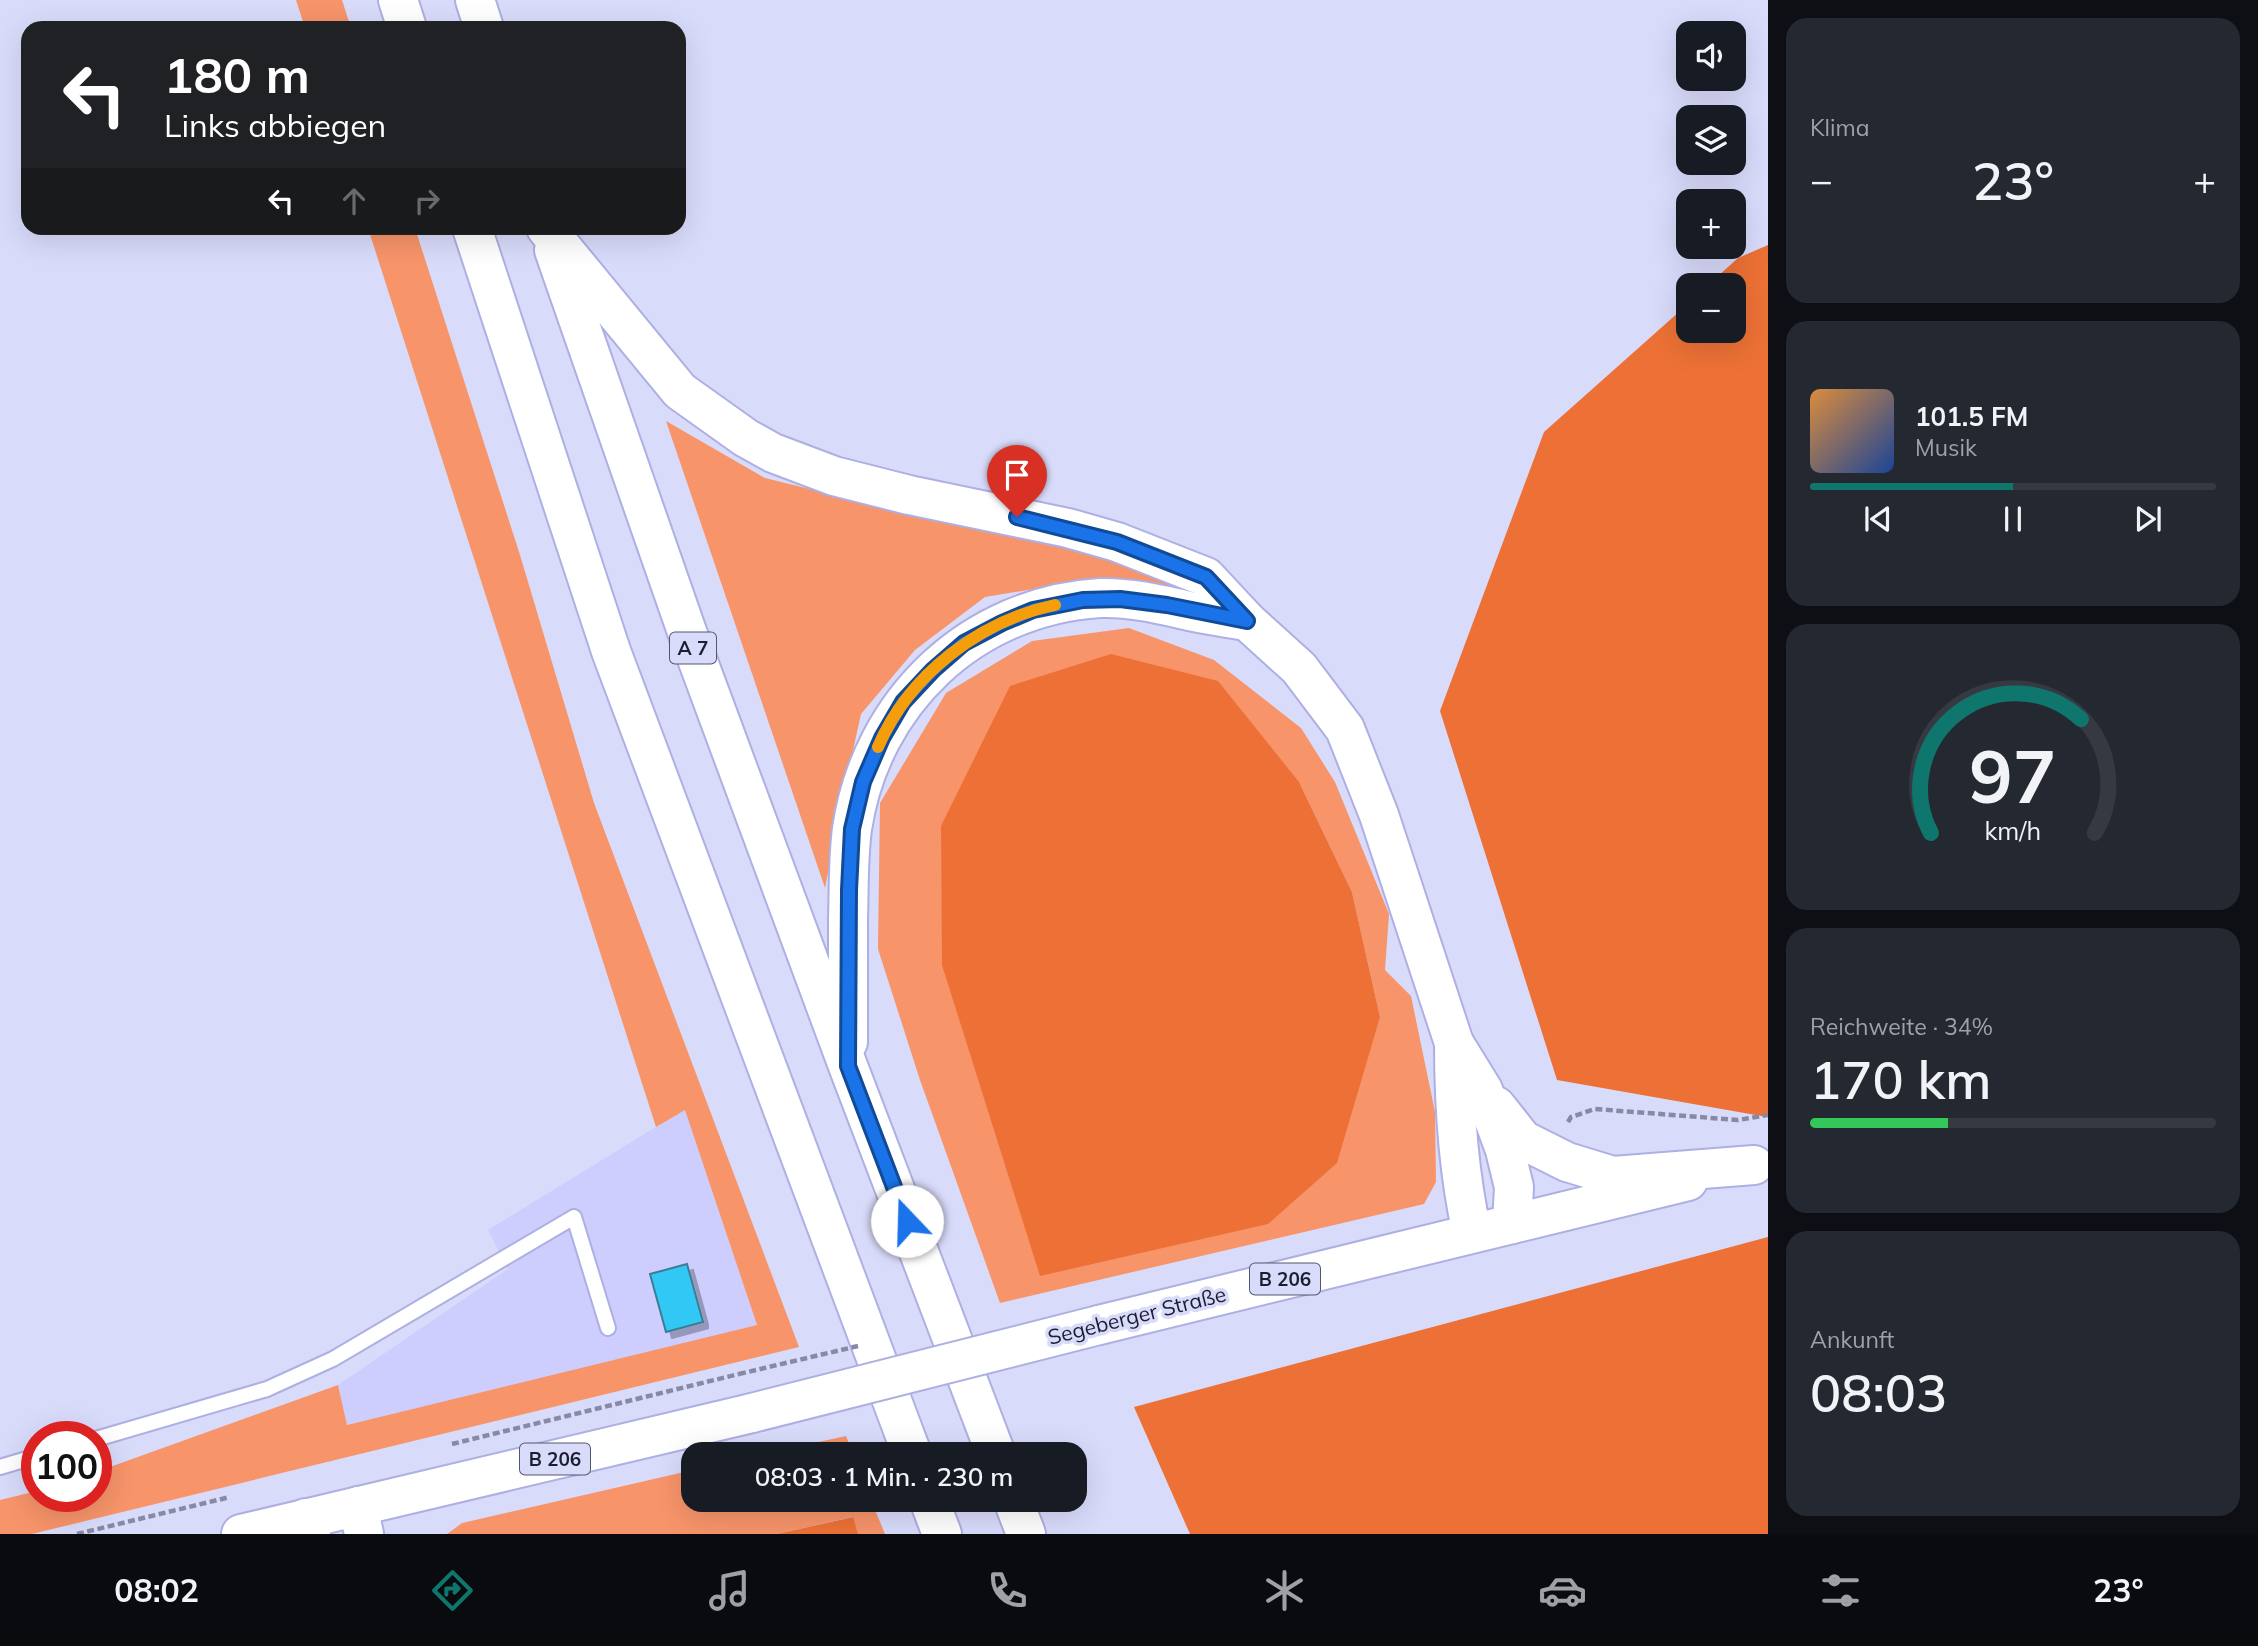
<!DOCTYPE html>
<html lang="de">
<meta charset="utf-8">
<style>
body{margin:0;font-family:Mulish,sans-serif;background:#242831;color:#f1f3f6;height:100vh;display:flex;flex-direction:column;font-size:26px;white-space:nowrap}
*{box-sizing:border-box;margin:0}
p{font-size:23px;color:#9ea1a6}
.icon{flex:none;width:38px;height:38px;fill:none;stroke:currentColor;stroke-width:2;stroke-linecap:round;stroke-linejoin:round}
.map{position:relative;flex:1;overflow:hidden}
.sheet{display:flex;flex-direction:column;gap:18px;padding:18px;background:#0d0f14;width:490px}
.sheet>*{flex:none}
.banner{position:absolute;left:21px;top:21px;width:665px;height:214px;border-radius:21px;box-shadow:0 7px 28px #0002;background:#202124;color:#fff;overflow:hidden}
.tools{position:absolute;left:1676px;top:21px;display:grid;gap:14px}
.tools a{display:grid;place-items:center;width:70px;height:70px;border-radius:14px;background:#171b24;box-shadow:0 7px 28px #0002;font-size:35px}
.speed{position:absolute;left:21px;top:1421px;display:flex;gap:14px;font-size:35px;font-weight:700;text-align:center}
.speed>*{display:grid;place-content:center;width:91px;height:91px;border-radius:50%;background:#171b24;box-shadow:0 7px 28px #0002;line-height:1}
.speed .limit{border:10px solid #d22;background:#fff;color:#111}
.pin{position:absolute;display:grid;place-items:center;width:60px;height:60px;color:#fff;margin:-72px -30px;border-radius:50% 50% 50% 0;rotate:-45deg;box-shadow:0 0 7px #0007}
.pin .icon{rotate:45deg}
.me{position:absolute;width:77px;margin:-38px;rotate:339deg;stroke-linejoin:round;filter:drop-shadow(0 0 5px #0008)}
.turn{display:flex;align-items:center;gap:24px;height:147px;padding:0 28px;font-size:32px}
.turn .icon{width:91px;height:91px;stroke-width:2.5}
.turn b{display:block;font-size:49px;line-height:60px}
.lanes{display:flex;align-items:center;height:66px;padding:0 28px;background:#0003;justify-content:center;gap:35px;direction:ltr}
.lanes .off{opacity:.35}
.big{font-size:52px;font-weight:600;line-height:1.1}
.sheet .tile{flex:1;display:flex;flex-direction:column;justify-content:center;gap:10px;min-width:0;padding:0 24px;border-radius:21px;background:#242831}
.sheet .dial{align-items:center;gap:0}
.dial svg{height:182px;overflow:visible;fill:none;stroke:#363941;stroke-width:7;stroke-linecap:round;text-anchor:middle}
.dial text{fill:#f1f3f6;stroke:none}
.song{display:flex;align-items:center;gap:21px}
.cover{width:84px;height:84px;border-radius:10px;background:linear-gradient(135deg,hsl(30 70% 55%),hsl(220 70% 35%))}
.played{height:7px;border-radius:4px;background:linear-gradient(90deg,#0f766e 50%,#363941 50%)}
.keys{display:flex;justify-content:space-around;direction:ltr}
.heat{display:flex;justify-content:space-between;align-items:center;font-size:38px;direction:ltr}
.charge{height:10px;border-radius:5px;background:linear-gradient(90deg,#34c759 34%,#363941 0)}
.trip{position:absolute;left:681px;top:1442px;width:406px;height:70px;border-radius:21px;background:#171b24;box-shadow:0 7px 28px #0002;font-weight:600;line-height:70px;text-align:center}
.tabs{display:flex;height:112px;justify-content:space-around;align-items:center;background:#090b0e;color:#9ea1a6}
.tabs .icon{width:49px;height:49px}
.tabs .current{color:#0f766e}
.tabs b{font-size:32px;color:#f1f3f6}
main{display:flex;flex:1;min-height:0}
.map>svg:first-child{display:block}
.built{fill:#cdcefe}
.green{fill:#f7946a;fill-rule:evenodd}
.forest{fill:#ed7136}
.building{fill:#31c8f6;stroke:#3e7d93;stroke-width:2;filter:url(#shadow)}
.lines{fill:none;stroke-linecap:round;stroke-linejoin:round}
.lane-casing{stroke:#aeafe2;stroke-width:18}
.primary-casing{stroke:#aeafe2;stroke-width:42}
.highway-casing{stroke:#aeafe2;stroke-width:42}
.path{stroke:#8889a4;stroke-width:4.5;stroke-dasharray:7 3.5;stroke-linecap:butt}
.lane{stroke:#fff;stroke-width:14}
.primary{stroke:#fff;stroke-width:38}
.highway{stroke:#fff;stroke-width:38}
.primary-bridge-casing{stroke:#aeafe2;stroke-width:42;stroke-linecap:butt}
.path-bridge{stroke:#8889a4;stroke-width:4.5;stroke-dasharray:7 3.5;stroke-linecap:butt}
.primary-bridge{stroke:#fff;stroke-width:38}
.route-casing{stroke:#114b97;stroke-width:18}
.route{stroke:#1a73e8;stroke-width:12}
.slow{stroke:#f59e0b;stroke-width:12}
.labels{text-anchor:middle;stroke-width:7;stroke-linejoin:round;paint-order:stroke}
.shield{fill:#d9dbfb;stroke:#55566d;stroke-width:2}
.shield-label{font-size:19px;font-weight:bold;fill:#1d1d30}
.street-label{font-size:21px;fill:#1d1d30;stroke:#d9dbfb}
</style>
<main>
<div class="map">
<svg width="1768" height="1534" viewBox="0 0 1768 1534">
<defs>
<filter id="shadow"><feDropShadow dx="6" dy="6" stdDeviation="0" flood-color="#0004"/></filter>
</defs>
<rect width="100%" height="100%" fill="#d9dbfb"/>
<polygon class="built" points="685,1109 757,1325 347,1425 338,1385 508,1269 488,1230"/>
<g class="green">
<polygon points="296,0 342,0 351,28 305,28"/>
<polygon points="368,228 415,228 520,555 594,803 799,1347 32,1534 0,1534 0,1500 37,1491 37,1496 96,1496 96,1472 338,1385 347,1425 757,1325 685,1110 656,1127"/>
<polygon points="666,421 765,478 879,506 1057,537 1177,577 1193,597 1082,581 985,597 915,650 861,714 842,800 825,888"/>
<path d="M1129 628 1214 660 1301 728 1335 782 1389 914 1385 970 1411 996 1435 1112 1436 1182 1424 1204 1000 1303 920 1080 878 949 880 803 946 693 1032 641ZM1299 782 1352 892 1380 1017Z"/>
<polygon points="846,1436 853,1454 763,1454"/>
<polygon points="693,1470 693,1500 871,1500 885,1534 858,1534 852,1517 777,1534 447,1534 462,1523"/>
</g>
<g class="forest">
<polygon points="1768,245 1768,1116 1767,1117 1557,1080 1440,711 1544,432 1689,303 1689,331 1734,331 1734,285 1708,285 1738,258"/>
<polygon points="1111,654 1218,681 1299,782 1352,892 1380,1017 1337,1163 1268,1224 1040,1276 942,965 941,826 1010,686"/>
<polygon points="1768,1237 1768,1534 1190,1534 1134,1407"/>
<polygon points="853,1517 858,1534 777,1534"/>
</g>
<polygon class="building" points="687,1264 703,1322 666,1332 650,1274"/>
<g class="lines">
<g class="lane-casing">
<g id="lane">
<polyline points="96,1439 267,1389 333,1359 574,1217 608,1328"/>
<polyline points="0,1467 37,1456"/>
</g>
</g>
<g class="primary-casing">
<g id="primary">
<polyline points="1099,1325 1688,1181"/>
<polyline points="241,1534 752,1413"/>
</g>
</g>
<g class="highway-casing">
<g id="highway">
<polyline points="398,0 407,28"/>
<polyline points="475,0 484,28"/>
<polyline points="472,228 611,651 912,1454"/>
<polyline points="546,228 680,391 746,438 773,453 834,476 909,495 1068,528 1117,542 1206,577 1247,621 1299,668 1345,729 1379,815 1454,1043 1483,1090 1505,1150 1514,1187 1512,1224"/>
<polyline points="554,250 686,629 848,1066 996,1454"/>
<path d="M848 1042C848 1001 848 960 848 919 849 890 848 859 852 829 871 702 971 606 1100 598 1132 597 1163 605 1194 612 1212 616 1229 618 1247 621"/>
<path d="M1454 1043C1454 1107 1458 1171 1472 1233"/>
<polyline points="1496,1106 1523,1140 1567,1162 1613,1176 1754,1165"/>
<polyline points="929,1500 942,1534"/>
<polyline points="1013,1500 1026,1534"/>
<polyline points="358,1506 364,1534"/>
<polyline points="306,1518 311,1534"/>
</g>
</g>
<g class="path">
<polyline points="1568,1122 1571,1117 1595,1109 1738,1120 1768,1115"/>
<polyline points="452,1444 739,1374"/>
<polyline points="77,1534 230,1497"/>
</g>
<use href="#lane" class="lane"/>
<use href="#primary" class="primary"/>
<use href="#highway" class="highway"/>
<g class="primary-bridge-casing">
<polyline id="primary-bridge" points="752,1413 1099,1325"/>
</g>
<polyline class="path-bridge" points="739,1374 858,1346"/>
<use href="#primary-bridge" class="primary-bridge"/>
</g>
<g class="lines">
<g class="route-casing">
<polyline id="route" points="907,1221 848,1066 849,890 852,829 863,782 882,738 903,702 933,670 964,643 1002,623 1033,610 1083,600 1120,599 1167,605 1247,621 1206,577 1117,542 1017,517"/>
</g>
<use href="#route" class="route"/>
<path class="slow" d="M878 747C909 675 979 621 1055 605"/>
</g>
<g class="labels">
<g class="shield">
<rect x="670" y="632.5" width="46" height="31" rx="5"/>
<rect x="1250" y="1263.5" width="70" height="31" rx="5"/>
<rect x="520" y="1443.5" width="70" height="31" rx="5"/>
</g>
<g class="shield-label">
<text x="693" y="655">A 7</text>
<text x="1285" y="1286">B 206</text>
<text x="555" y="1466">B 206</text>
</g>
<g class="street-label">
<text transform="translate(1137 1316) rotate(-14)" y="7">Segeberger Straße</text>
</g>
</g>
</svg>
<div class="tools">
<a><svg class="icon" aria-label="sound" viewBox="0 0 24 24"><path d="M4 9h4l5-4v14l-5-4H4zM17 9q2 3 0 6"/></svg></a>
<a><svg class="icon" aria-label="layers" viewBox="0 0 24 24"><path d="M12 4l9 5-9 5-9-5zM3 14l9 5 9-5"/></svg></a>
<a>+</a>
<a>−</a>
</div>
<div class="speed"><div class="limit">100</div></div>
<div class="pin" style="left:1017px;top:517px;background:#d93025"><svg class="icon" aria-label="arrive" viewBox="0 0 24 24"><path d="M6 21V4h12l-3 4 3 4H6"/></svg></div>
<svg class="me" style="left:907px;top:1221px" viewBox="-20 -20 40 40"><circle r="19" fill="#fff"/><path d="M0-13L10 11 0 6-10 11z" fill="#1a73e8"/></svg>
<div class="trip">08:03 · 1 Min. · 230 m</div>
<div class="banner">
<div class="turn"><svg class="icon" aria-label="left" viewBox="0 0 24 24"><path d="M17 20v-9H6M10 6l-5 5 5 5"/></svg><div><b>180 m</b>Links abbiegen</div></div>
<div class="lanes"><svg class="icon" aria-label="left" viewBox="0 0 24 24"><path d="M17 20v-9H6M10 6l-5 5 5 5"/></svg><svg class="icon off" aria-label="ahead" viewBox="0 0 24 24"><path d="M12 20V5M6 11l6-6 6 6"/></svg><svg class="icon off" aria-label="right" viewBox="0 0 24 24"><path d="M7 20v-9h11M14 6l5 5-5 5"/></svg></div>
</div>
</div>
<section class="sheet">
<div class="tile"><p>Klima</p>
<div class="heat"><a>−</a><b class="big">23°</b><a>+</a></div>
</div>
<div class="tile">
<div class="song"><i class="cover"></i><div><b>101.5 FM</b><p>Musik</p></div></div>
<div class="played"></div>
<div class="keys"><svg class="icon" aria-label="previous" viewBox="0 0 24 24"><path d="M18 5L8 12l10 7zM5 5v14"/></svg><svg class="icon" aria-label="pause" viewBox="0 0 24 24"><path d="M8 5v14M16 5v14"/></svg><svg class="icon" aria-label="next" viewBox="0 0 24 24"><path d="M6 5l10 7-10 7zM19 5v14"/></svg></div>
</div>
<div class="tile dial"><svg viewBox="0 0 100 80">
<path d="M14 69A42 42 0 1 1 86 69"/>
<path d="M14 69A42 42 0 0 1 80 19" stroke="#0f766e"/>
<text x="50" y="56" font-size="32" font-weight="700">97</text>
<text x="50" y="72" font-size="11">km/h</text>
</svg></div>
<div class="tile"><p>Reichweite · 34%</p><b class="big">170 km</b><div class="charge"></div></div>
<div class="tile"><p>Ankunft</p><b class="big">08:03</b></div>
</section>
</main>
<nav class="tabs">
<b>08:02</b>
<svg class="icon current" aria-label="directions" viewBox="0 0 24 24"><path d="M12 3l9 9-9 9-9-9zM9 14v-3h6M13 9l2 2-2 2"/></svg>
<svg class="icon" aria-label="music" viewBox="0 0 24 24"><path d="M9 18V5l10-2v13"/><circle cx="6" cy="18" r="3"/><circle cx="16" cy="16" r="3"/></svg>
<svg class="icon" aria-label="phone" viewBox="0 0 24 24"><path d="M5 4h4l2 5-3 2q2 4 5 5l2-3 5 2v4C11 20 4 13 5 4z"/></svg>
<svg class="icon" aria-label="climate" viewBox="0 0 24 24"><path d="M12 3v18M4 7l16 10M4 17L20 7"/></svg>
<svg class="icon" aria-label="car" viewBox="0 0 24 24"><path d="M5 17H2v-5l4-1 3-4h7l3 4 3 1v5h-3M9 17h6M6 11h13"/><circle cx="7" cy="17" r="2"/><circle cx="17" cy="17" r="2"/></svg>
<svg class="icon" aria-label="filters" viewBox="0 0 24 24"><path d="M4 7h16M4 17h16"/><circle cx="9" cy="7" r="2"/><circle cx="15" cy="17" r="2"/></svg>
<b>23°</b>
</nav>
